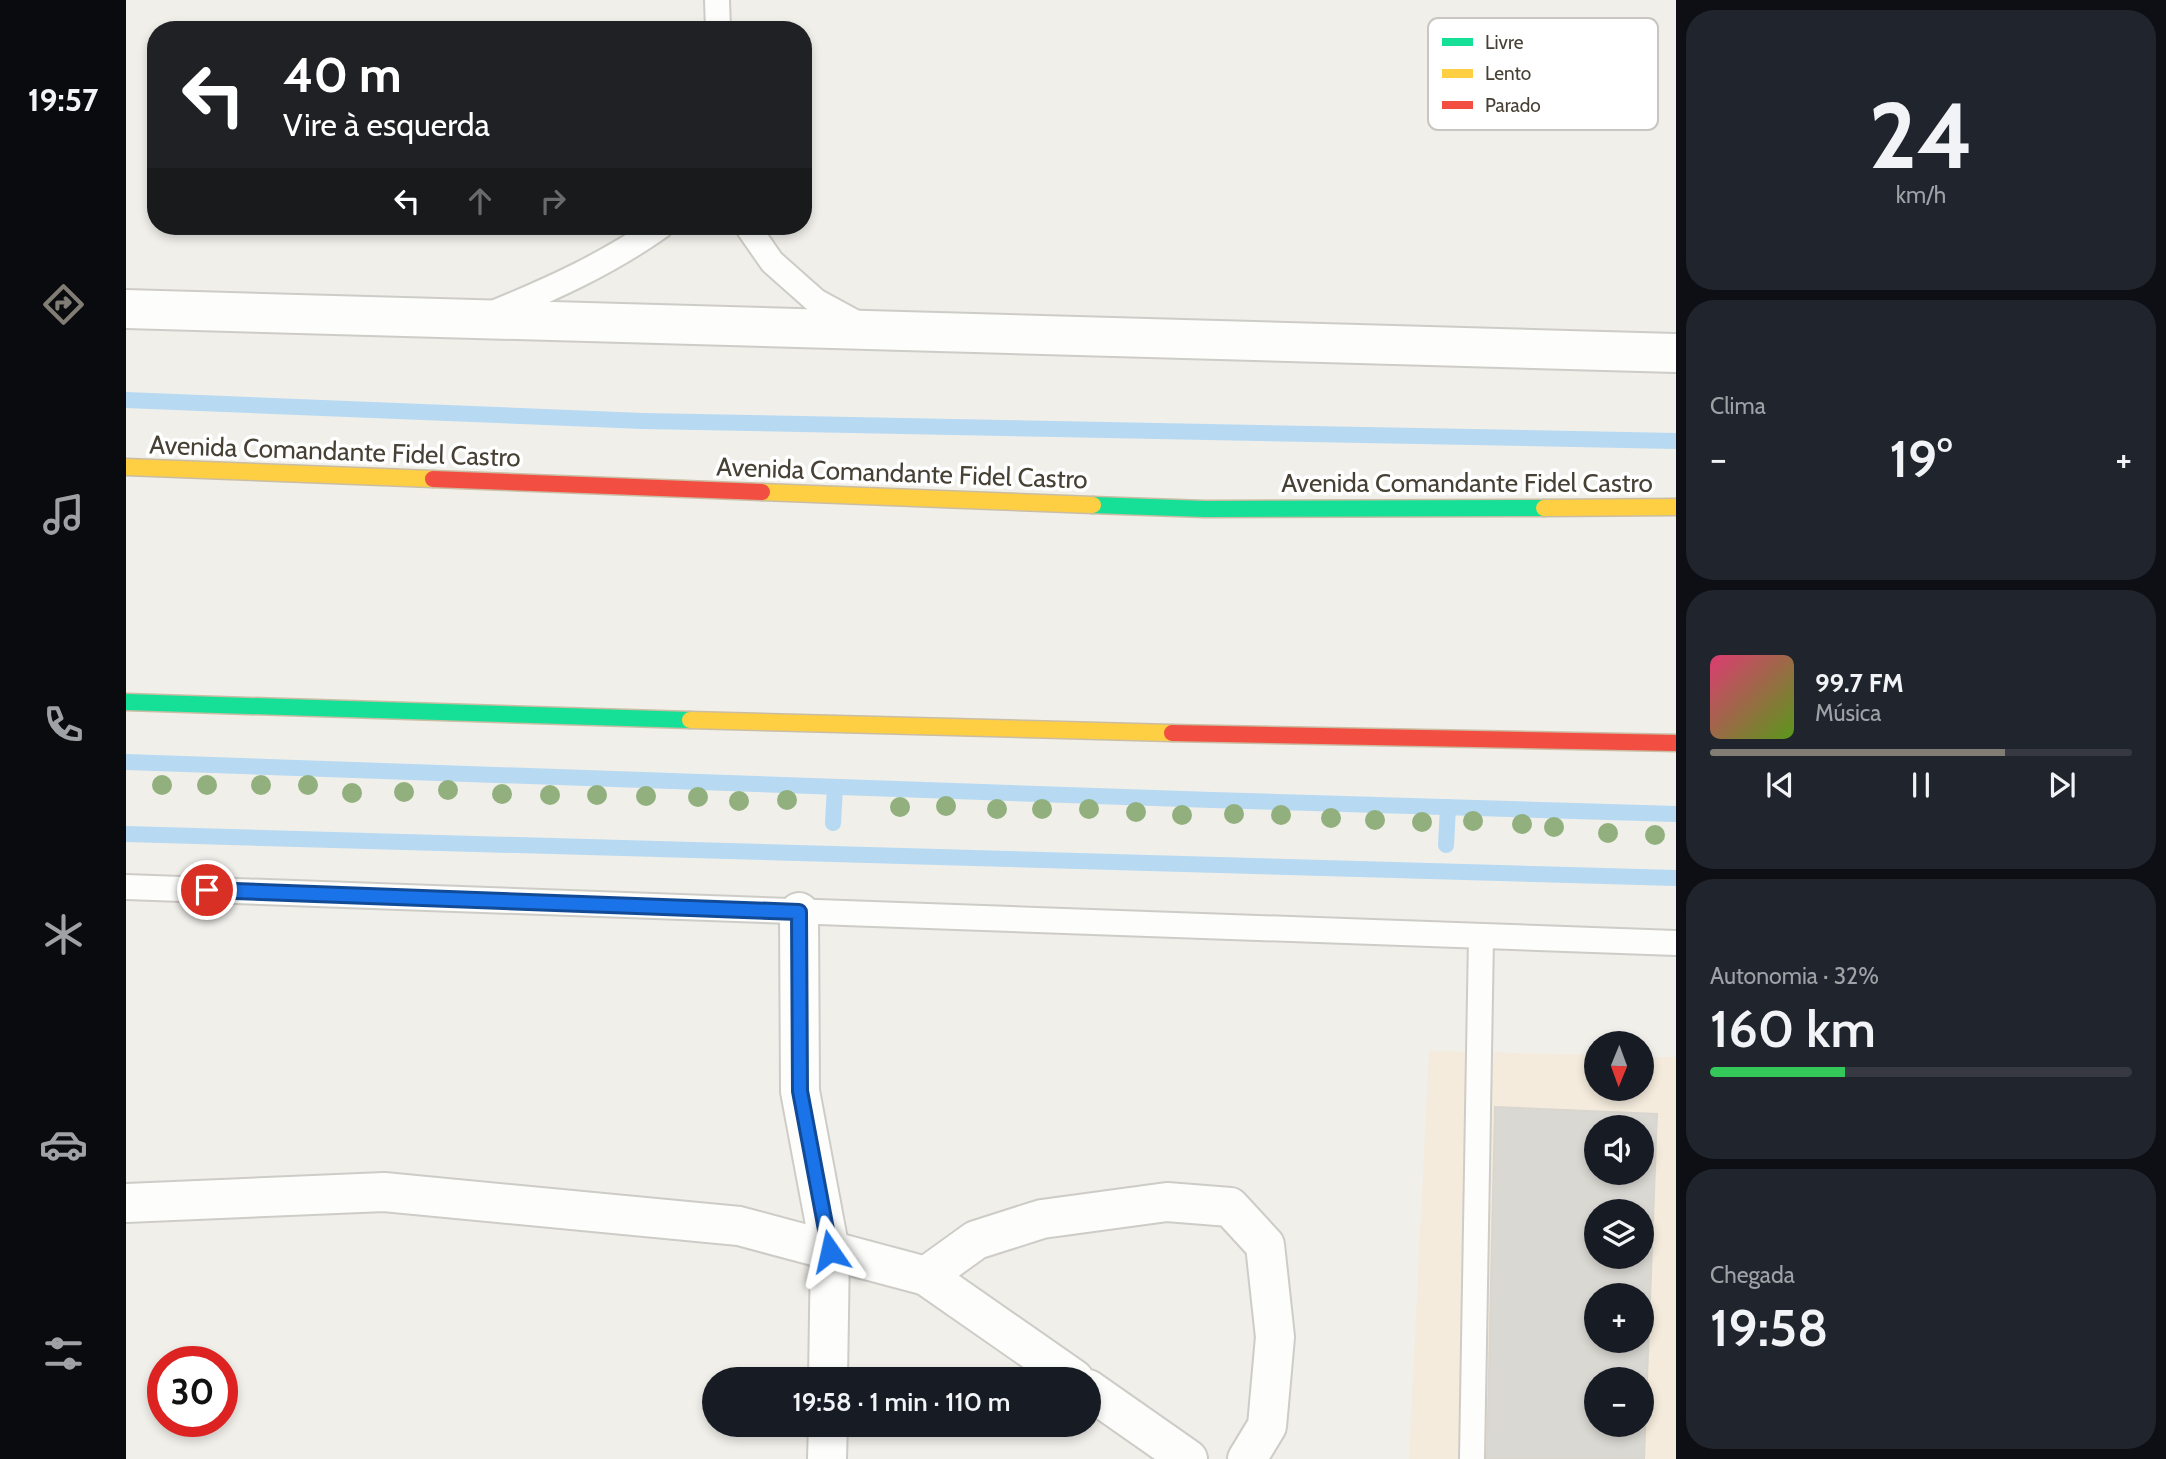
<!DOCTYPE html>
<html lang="pt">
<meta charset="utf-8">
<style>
body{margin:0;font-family:Cabin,sans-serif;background:#20242c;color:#f1f3f6;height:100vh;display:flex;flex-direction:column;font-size:26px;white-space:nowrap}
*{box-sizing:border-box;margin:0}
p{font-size:23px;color:#9ea1a6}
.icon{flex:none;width:38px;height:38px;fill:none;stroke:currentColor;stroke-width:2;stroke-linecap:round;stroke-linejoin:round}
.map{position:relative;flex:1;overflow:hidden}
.sheet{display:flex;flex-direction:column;gap:10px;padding:10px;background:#0d0f14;width:490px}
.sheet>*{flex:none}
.top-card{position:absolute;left:21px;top:21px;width:665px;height:214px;border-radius:28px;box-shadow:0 4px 10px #0003;background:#202124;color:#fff;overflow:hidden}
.needle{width:46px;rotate:181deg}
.fabs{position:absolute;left:1458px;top:1031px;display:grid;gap:14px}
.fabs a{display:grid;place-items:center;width:70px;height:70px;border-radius:50%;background:#171b24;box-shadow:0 4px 10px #0003;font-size:35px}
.speed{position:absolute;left:21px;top:1346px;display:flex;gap:14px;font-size:35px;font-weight:700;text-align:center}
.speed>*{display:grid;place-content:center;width:91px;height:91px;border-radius:50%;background:#171b24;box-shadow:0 4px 10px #0003;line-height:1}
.speed .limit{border:10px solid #d22;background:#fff;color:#111}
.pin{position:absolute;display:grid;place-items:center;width:60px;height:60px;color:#fff;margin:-30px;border:4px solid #fff;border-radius:50%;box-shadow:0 2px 7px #0007}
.me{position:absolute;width:77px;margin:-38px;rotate:349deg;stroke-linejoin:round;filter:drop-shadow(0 0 5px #0008)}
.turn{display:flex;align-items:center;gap:24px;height:147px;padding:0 21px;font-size:32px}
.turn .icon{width:91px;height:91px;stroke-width:2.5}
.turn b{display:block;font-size:49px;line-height:60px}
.lanes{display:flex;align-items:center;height:66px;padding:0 21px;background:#0003;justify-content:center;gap:35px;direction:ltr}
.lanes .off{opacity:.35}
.big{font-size:52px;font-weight:600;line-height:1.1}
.sheet .card{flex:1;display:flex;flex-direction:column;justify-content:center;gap:10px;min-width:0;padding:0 24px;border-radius:28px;background:#20242c}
.sheet .dial{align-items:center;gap:0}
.dial b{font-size:91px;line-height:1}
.song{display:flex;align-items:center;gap:21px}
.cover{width:84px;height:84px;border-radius:10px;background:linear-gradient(135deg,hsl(340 70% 55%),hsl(90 70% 35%))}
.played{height:7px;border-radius:4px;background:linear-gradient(90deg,#827d74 70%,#363941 70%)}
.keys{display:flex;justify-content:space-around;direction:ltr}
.heat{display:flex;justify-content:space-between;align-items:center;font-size:38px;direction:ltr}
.charge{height:10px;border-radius:5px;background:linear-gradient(90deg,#34c759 32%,#363941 0)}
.trip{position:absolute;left:576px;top:1367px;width:399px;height:70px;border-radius:35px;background:#171b24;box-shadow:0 4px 10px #0003;font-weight:600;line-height:70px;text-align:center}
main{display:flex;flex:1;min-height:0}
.menu{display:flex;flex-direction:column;width:126px;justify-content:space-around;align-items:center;background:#090b0e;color:#9ea1a6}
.menu .icon{width:49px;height:49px}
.menu .selected{color:#827d74}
.menu b{font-size:32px;color:#f1f3f6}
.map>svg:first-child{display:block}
.commercial{fill:#f4ebdc;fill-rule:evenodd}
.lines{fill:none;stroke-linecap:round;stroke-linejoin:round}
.stream{stroke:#b7d9f2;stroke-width:16}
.building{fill:#dad8d2;stroke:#d9d6cf;stroke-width:2;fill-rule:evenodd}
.lane-casing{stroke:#ceccc7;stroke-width:28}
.street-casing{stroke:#ceccc7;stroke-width:42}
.fast-casing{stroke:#cabda3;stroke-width:19}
.slow-casing{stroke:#cabda3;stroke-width:19}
.jam-casing{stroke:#cabda3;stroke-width:19}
.lane{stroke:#fdfdfc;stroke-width:24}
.street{stroke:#fdfdfc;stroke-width:38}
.fast{stroke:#16e098;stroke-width:16}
.slow{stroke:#ffcf43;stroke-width:16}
.jam{stroke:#f24e42;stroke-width:16}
.tree{fill:#91b07d}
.route-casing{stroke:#114b97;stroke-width:18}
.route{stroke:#1a73e8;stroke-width:12}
.labels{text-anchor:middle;stroke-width:7;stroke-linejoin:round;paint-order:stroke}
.street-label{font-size:26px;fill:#474035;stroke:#fff}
.key{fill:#fff;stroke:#c8c6c2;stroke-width:2}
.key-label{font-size:19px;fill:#474035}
</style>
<main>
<nav class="menu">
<b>19:57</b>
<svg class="icon selected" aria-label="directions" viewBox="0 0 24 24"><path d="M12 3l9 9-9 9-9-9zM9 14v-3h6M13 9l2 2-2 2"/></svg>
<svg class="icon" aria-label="music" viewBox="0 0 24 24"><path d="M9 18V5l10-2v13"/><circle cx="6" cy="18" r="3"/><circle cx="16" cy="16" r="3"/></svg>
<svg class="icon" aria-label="phone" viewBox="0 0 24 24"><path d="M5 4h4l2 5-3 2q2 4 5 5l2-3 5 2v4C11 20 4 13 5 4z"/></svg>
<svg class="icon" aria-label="climate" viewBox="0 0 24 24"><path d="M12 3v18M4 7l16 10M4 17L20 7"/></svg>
<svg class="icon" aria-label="car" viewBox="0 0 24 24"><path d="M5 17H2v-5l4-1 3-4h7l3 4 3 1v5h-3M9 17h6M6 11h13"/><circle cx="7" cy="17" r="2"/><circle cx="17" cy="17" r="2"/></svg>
<svg class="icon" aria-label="filters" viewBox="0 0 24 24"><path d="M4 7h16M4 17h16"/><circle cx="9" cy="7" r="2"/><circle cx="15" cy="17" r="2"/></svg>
</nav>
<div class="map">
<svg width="1550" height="1459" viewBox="0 0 1550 1459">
<rect width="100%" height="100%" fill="#f0efea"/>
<path class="commercial" d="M1303 1051 1470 1055V1088H1516V1057H1550V1459H1283ZM1470 1127H1516V1172H1470ZM1470 1211H1516V1256H1470ZM1470 1295H1516V1340H1470ZM1470 1379H1516V1424H1470Z"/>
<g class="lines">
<g class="stream">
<polyline points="0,400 517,421 1550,441"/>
<polyline points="0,762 1086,800 1550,814"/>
<polyline points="707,823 709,787"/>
<polyline points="0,834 1550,878"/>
<polyline points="1320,845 1322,807"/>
</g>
</g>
<path class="building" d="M1369 1107 1531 1114 1518 1459H1361ZM1470 1127H1516V1172H1470ZM1470 1211H1516V1256H1470ZM1470 1295H1516V1340H1470ZM1470 1379H1516V1424H1470Z"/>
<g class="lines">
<g class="lane-casing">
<g id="lane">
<polyline points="591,0 592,30"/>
<polyline points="621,226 646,262 690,301 734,325"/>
<path d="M367 313C426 289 483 263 535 226"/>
<polyline points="0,887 1550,943"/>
<polyline points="1346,1459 1355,937"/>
</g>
</g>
<g class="street-casing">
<g id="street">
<polyline points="0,309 1550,353"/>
<polyline points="673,912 674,1091 704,1251 702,1379"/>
<polyline points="0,1203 258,1192 613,1226 800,1276 948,1379"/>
<polyline points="800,1276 850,1240 916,1219 1041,1202 1104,1207 1139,1245 1149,1337 1141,1426 1121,1459"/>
<polyline points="962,1389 1062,1459"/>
<polyline points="701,1459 702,1424"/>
</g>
</g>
<g class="fast-casing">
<g id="fast">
<polyline points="967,505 1079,509 1418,508"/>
<polyline points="0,702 564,720"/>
</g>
</g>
<g class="slow-casing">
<g id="slow">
<polyline points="0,467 307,479"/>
<polyline points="636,492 967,505"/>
<polyline points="1418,508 1550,507"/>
<polyline points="564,720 1046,733"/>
</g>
</g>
<g class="jam-casing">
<g id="jam">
<polyline points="307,479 636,492"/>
<polyline points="1046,733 1550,743"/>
</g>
</g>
<use href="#lane" class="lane"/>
<use href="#street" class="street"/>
<use href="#fast" class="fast"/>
<use href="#slow" class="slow"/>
<use href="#jam" class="jam"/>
</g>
<g class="tree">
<circle cx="36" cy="785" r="10"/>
<circle cx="81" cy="785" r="10"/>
<circle cx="135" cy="785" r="10"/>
<circle cx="182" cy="785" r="10"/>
<circle cx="322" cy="790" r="10"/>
<circle cx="278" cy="792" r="10"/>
<circle cx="226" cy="793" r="10"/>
<circle cx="376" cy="794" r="10"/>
<circle cx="424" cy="795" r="10"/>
<circle cx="471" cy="795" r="10"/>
<circle cx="520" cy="796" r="10"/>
<circle cx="572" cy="797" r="10"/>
<circle cx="661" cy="800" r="10"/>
<circle cx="613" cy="801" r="10"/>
<circle cx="820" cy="806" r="10"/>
<circle cx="774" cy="807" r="10"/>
<circle cx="871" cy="809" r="10"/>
<circle cx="916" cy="809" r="10"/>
<circle cx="963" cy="809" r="10"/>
<circle cx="1010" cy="812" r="10"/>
<circle cx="1108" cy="814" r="10"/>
<circle cx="1056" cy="815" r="10"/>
<circle cx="1155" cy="815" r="10"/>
<circle cx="1205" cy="818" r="10"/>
<circle cx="1249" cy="820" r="10"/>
<circle cx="1347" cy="821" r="10"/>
<circle cx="1296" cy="822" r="10"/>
<circle cx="1396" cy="824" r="10"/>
<circle cx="1428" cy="827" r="10"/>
<circle cx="1482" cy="833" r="10"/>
<circle cx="1529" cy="835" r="10"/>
</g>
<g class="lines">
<g class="route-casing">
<polyline id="route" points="81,890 673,912 674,1091 704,1251"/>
</g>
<use href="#route" class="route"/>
</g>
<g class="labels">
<g class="street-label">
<text transform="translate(209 451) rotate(2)" y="9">Avenida Comandante Fidel Castro</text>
<text transform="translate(776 473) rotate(2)" y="9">Avenida Comandante Fidel Castro</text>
<text x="1341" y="492">Avenida Comandante Fidel Castro</text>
</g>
</g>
<rect x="1302" y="18" width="230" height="112" rx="10" class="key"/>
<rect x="1316" y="38" width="31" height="8" fill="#16e098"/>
<rect x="1316" y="69" width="31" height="9" fill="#ffcf43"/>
<rect x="1316" y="101" width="31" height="8" fill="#f24e42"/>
<g class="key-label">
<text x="1359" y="49">Livre</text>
<text x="1359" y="80">Lento</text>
<text x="1359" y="112">Parado</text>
</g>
</svg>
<div class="fabs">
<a><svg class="needle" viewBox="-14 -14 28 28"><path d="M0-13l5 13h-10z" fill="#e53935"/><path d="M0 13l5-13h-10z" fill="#9ea1a6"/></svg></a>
<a><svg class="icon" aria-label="sound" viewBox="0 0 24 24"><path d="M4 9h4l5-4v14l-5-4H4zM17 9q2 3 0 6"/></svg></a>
<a><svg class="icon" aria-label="layers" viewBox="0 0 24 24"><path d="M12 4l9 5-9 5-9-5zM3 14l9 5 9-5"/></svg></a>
<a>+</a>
<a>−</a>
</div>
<div class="speed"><div class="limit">30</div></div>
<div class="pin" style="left:81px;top:890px;background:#d93025"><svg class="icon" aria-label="arrive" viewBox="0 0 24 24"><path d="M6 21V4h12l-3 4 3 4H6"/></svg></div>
<svg class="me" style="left:704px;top:1251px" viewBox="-20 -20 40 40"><path d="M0-17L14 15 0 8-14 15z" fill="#1a73e8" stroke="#fff" stroke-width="4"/></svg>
<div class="trip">19:58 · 1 min · 110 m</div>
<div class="top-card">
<div class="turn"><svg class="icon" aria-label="left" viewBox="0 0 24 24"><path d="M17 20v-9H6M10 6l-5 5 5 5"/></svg><div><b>40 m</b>Vire à esquerda</div></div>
<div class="lanes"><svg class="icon" aria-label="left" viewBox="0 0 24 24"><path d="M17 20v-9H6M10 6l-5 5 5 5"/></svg><svg class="icon off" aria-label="ahead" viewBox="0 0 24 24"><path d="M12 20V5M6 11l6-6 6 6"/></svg><svg class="icon off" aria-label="right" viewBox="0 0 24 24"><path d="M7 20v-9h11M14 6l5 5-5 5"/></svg></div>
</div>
</div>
<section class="sheet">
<div class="card dial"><b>24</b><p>km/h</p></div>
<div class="card"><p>Clima</p>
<div class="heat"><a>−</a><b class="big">19°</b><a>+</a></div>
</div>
<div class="card">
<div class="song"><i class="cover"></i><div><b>99.7 FM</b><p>Música</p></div></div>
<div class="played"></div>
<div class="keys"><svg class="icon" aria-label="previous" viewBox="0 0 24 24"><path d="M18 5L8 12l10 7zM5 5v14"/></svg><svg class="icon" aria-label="pause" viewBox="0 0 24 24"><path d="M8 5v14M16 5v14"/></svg><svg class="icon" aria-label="next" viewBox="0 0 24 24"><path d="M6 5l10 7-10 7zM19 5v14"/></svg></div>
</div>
<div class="card"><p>Autonomia · 32%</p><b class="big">160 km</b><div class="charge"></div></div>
<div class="card"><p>Chegada</p><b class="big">19:58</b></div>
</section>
</main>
